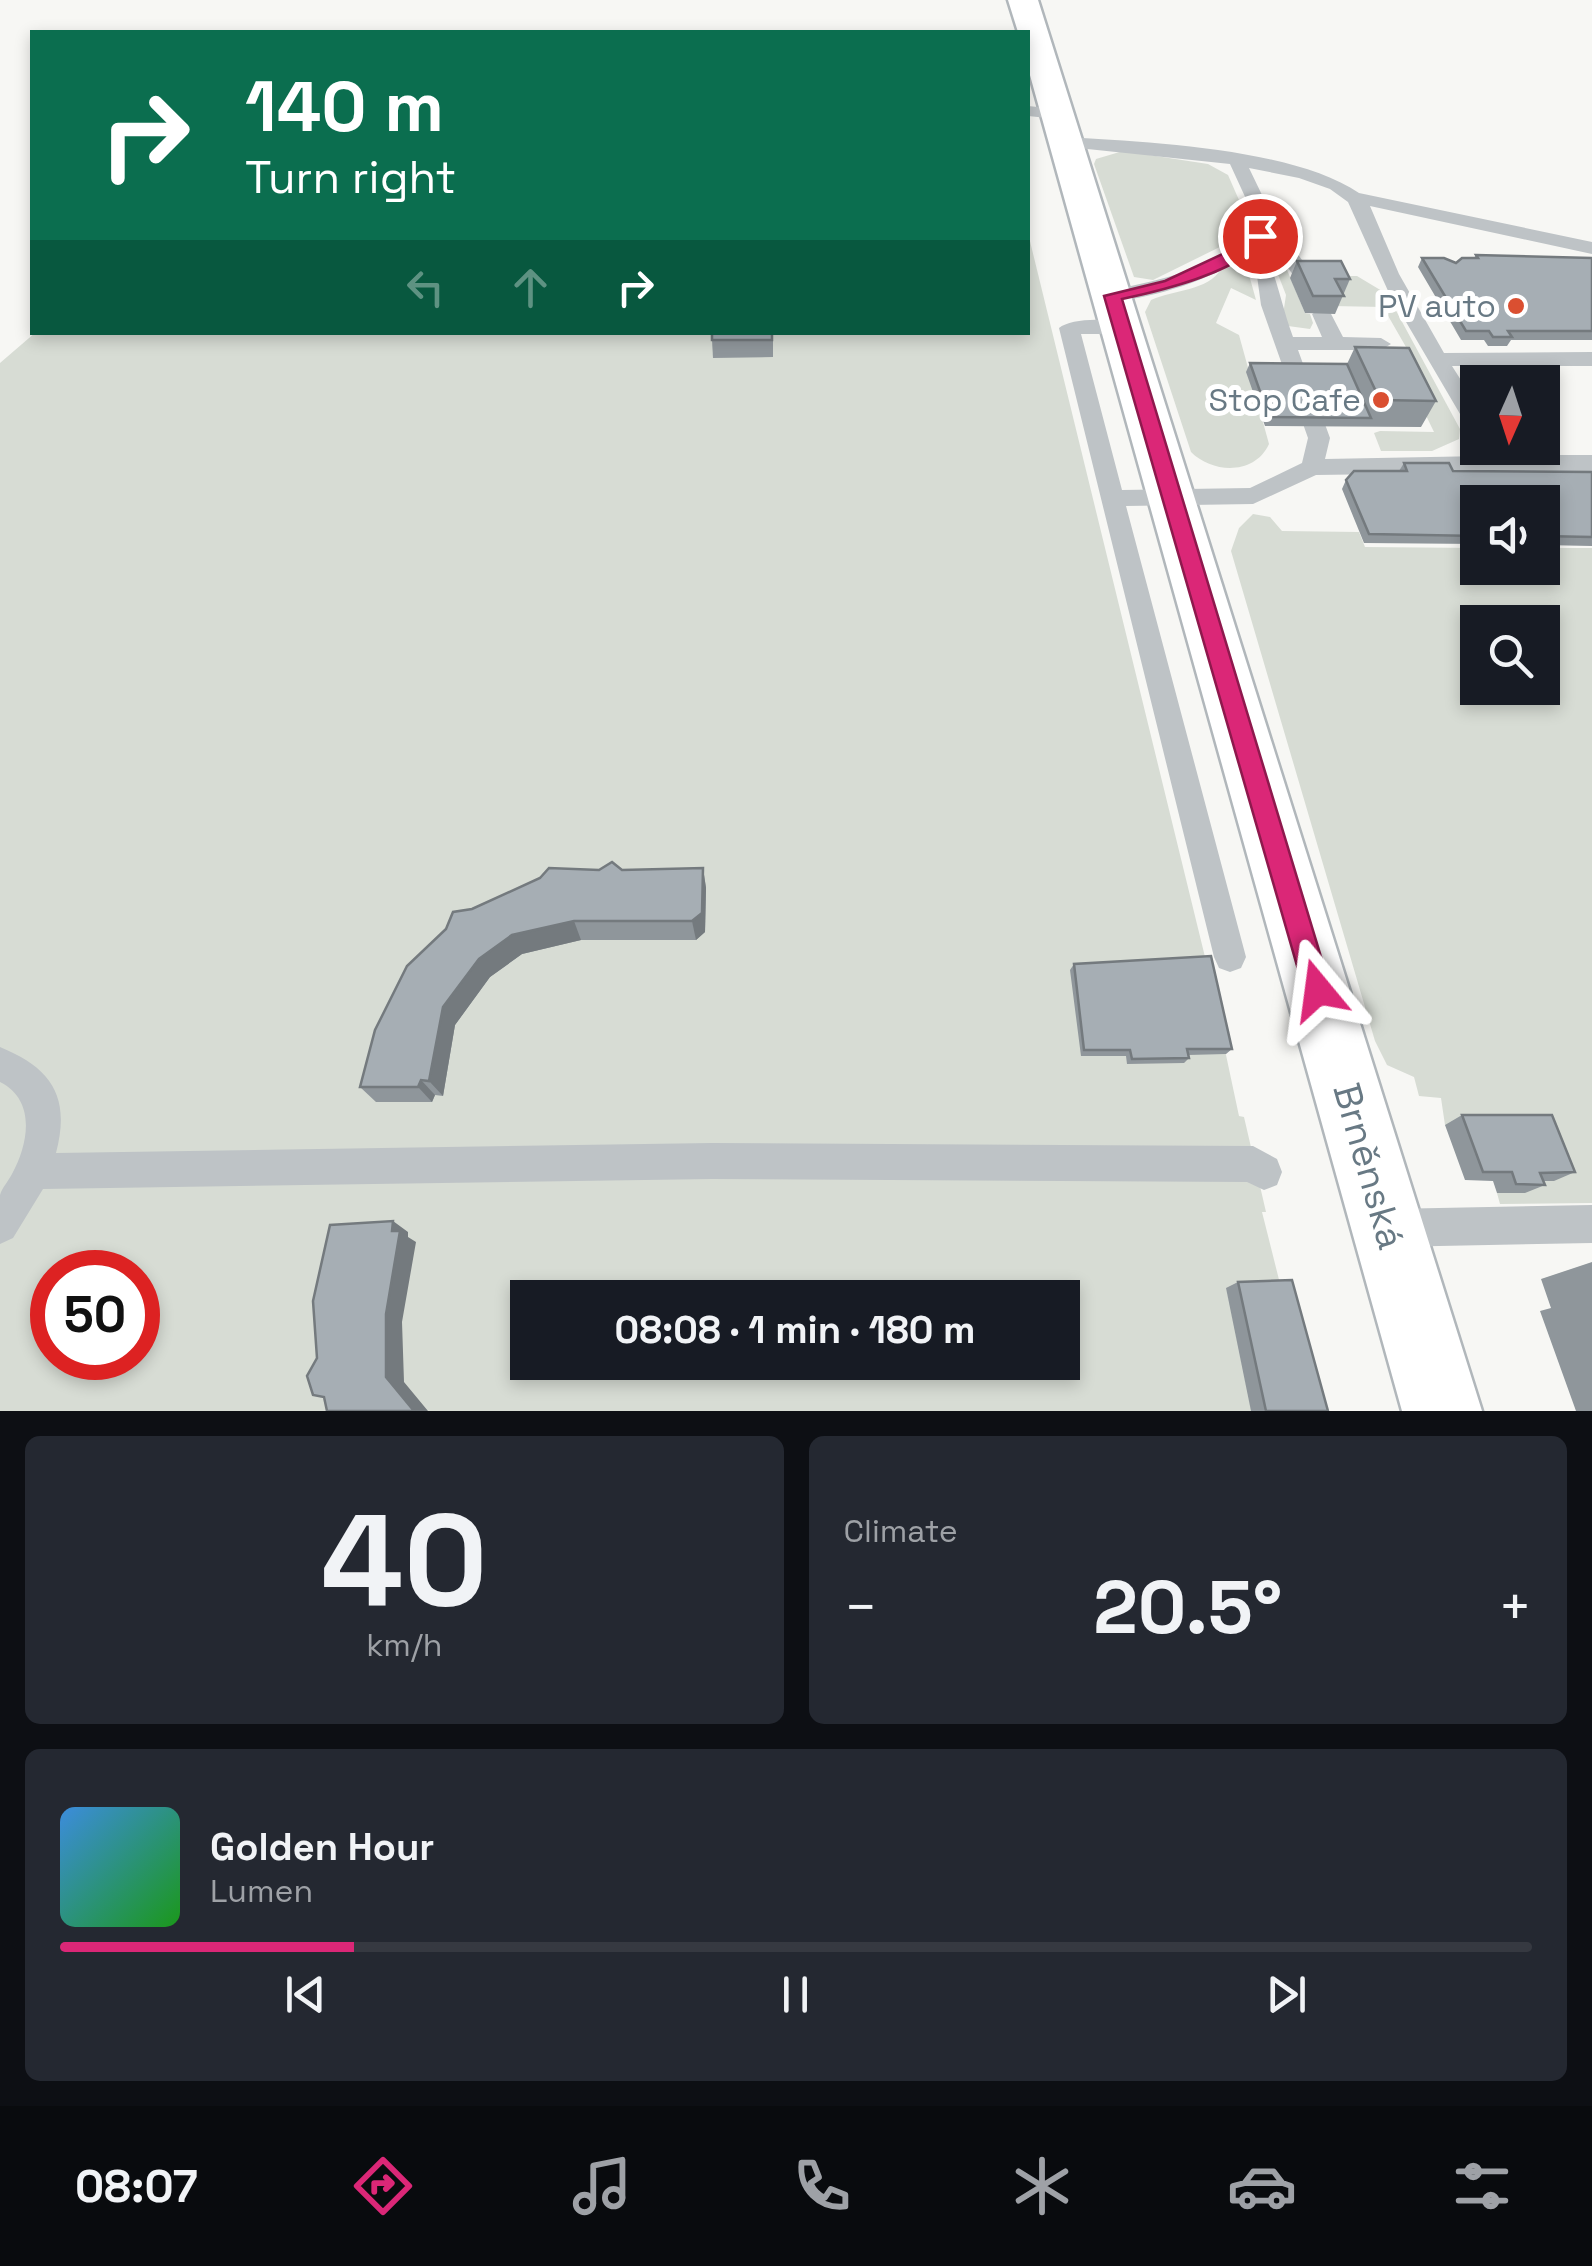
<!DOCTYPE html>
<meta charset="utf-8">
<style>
body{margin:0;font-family:"Space Grotesk",sans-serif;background:#242831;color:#f1f3f6;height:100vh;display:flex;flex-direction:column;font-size:38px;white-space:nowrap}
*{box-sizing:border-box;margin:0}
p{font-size:32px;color:#9ea1a6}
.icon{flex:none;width:55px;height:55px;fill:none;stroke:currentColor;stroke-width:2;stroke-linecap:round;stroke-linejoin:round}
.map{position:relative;height:1411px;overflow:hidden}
.panel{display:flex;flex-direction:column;gap:25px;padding:25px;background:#0d0f14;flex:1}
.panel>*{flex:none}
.guide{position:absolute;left:30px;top:30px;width:1000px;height:305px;border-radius:0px;box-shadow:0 5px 15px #0003;background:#0b6e4f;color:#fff;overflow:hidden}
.needle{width:65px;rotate:183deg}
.buttons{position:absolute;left:1460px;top:365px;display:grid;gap:20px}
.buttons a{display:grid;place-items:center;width:100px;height:100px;border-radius:0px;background:#171b24;box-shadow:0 5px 15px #0003;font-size:50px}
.speed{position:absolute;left:30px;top:1250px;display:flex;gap:20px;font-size:50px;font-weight:700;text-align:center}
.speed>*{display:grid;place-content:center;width:130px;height:130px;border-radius:50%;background:#171b24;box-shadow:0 5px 15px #0003;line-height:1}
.speed .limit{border:15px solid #d22;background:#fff;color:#111}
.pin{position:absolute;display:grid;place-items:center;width:85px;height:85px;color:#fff;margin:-42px;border:5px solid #fff;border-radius:50%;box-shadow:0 2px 10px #0007}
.me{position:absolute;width:110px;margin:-55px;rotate:344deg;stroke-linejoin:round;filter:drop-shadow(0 0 8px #0008)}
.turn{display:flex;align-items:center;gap:35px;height:210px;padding:0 50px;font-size:45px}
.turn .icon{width:130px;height:130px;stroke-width:2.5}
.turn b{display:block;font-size:70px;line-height:85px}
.lanes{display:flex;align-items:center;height:95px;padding:0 50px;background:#0003;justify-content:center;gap:50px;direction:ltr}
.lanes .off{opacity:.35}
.big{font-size:75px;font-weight:700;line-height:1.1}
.panel .card{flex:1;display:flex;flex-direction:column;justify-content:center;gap:15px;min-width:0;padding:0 35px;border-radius:15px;background:#242831}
.panel .dial{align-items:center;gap:0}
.dial b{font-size:130px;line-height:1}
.song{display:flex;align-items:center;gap:30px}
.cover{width:120px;height:120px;border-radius:15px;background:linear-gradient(135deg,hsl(210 70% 55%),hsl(120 70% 35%))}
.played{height:10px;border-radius:5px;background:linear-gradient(90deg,#db2777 20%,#363941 20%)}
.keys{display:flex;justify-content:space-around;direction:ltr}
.heat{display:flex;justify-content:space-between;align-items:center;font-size:55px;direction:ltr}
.panel .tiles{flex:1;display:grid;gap:25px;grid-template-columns:1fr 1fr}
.card:last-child{grid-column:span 2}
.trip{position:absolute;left:510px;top:1280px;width:570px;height:100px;border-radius:0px;background:#171b24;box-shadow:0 5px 15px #0003;font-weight:700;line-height:100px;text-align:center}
.menu{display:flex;height:160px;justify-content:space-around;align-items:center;background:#090b0e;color:#9ea1a6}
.menu .icon{width:70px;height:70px}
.menu .active{color:#db2777}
.menu b{font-size:45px;color:#f1f3f6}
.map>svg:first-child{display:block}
.green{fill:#d7dcd4;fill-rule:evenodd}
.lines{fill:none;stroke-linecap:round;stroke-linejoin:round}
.secondary-casing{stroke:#b1b7bb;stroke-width:5}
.service{fill:#bec3c6;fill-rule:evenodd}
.secondary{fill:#fff;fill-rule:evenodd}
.wall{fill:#8f969b}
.shaded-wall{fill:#747a7e}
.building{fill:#a6aeb4;stroke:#747a7e;stroke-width:2.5}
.route{fill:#db2777;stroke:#8e194d;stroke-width:2.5}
.poi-dot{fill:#da4f31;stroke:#fff;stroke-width:4}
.labels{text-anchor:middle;stroke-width:10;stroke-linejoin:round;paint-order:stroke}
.far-poi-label{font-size:32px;fill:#687984;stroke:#fff;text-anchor:end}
.street-label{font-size:38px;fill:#687984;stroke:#fff}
</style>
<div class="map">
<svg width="1592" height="1411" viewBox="0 0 1592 1411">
<rect width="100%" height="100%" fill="#f7f7f4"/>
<g class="green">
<polygon points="1123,151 1208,164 1228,175 1246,216 1244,231 1234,240 1153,280 1134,277 1094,164 1096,159"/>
<path d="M1028 233 1206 961 1239 1116 1244 1117 1266 1212H1262L1312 1411H0V363L36 332H1028ZM52 1272H138V1358H52ZM528 1298H1062V1362H528Z"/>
<polygon points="1274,264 1285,265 1305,313 1310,314 1313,323 1310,329 1288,326 1283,315 1286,295"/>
<path d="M1235 266 1248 271 1256 300 1231 288 1216 323 1239 335 1269 444C1255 475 1213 474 1191 452L1145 312 1151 300C1173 290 1208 291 1221 269Z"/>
<polygon points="1333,276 1357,276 1387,294 1460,429 1459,439 1432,451 1381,451 1374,433 1380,431 1434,432 1403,368 1410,354 1383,307 1332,306"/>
<path d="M1253 514 1270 517 1282 531 1359 532 1365 547 1477 548 1478 568H1542L1543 548H1592V1203L1500 1204 1497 1193H1524L1445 1125 1441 1098 1419 1096 1414 1077 1387 1065 1375 1041 1231 551 1239 528ZM1478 622H1542V688H1478Z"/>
</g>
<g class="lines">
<g class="secondary-casing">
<polygon id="secondary" points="1008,0 1038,0 1482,1411 1402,1411 1028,68 1028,32 1018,32"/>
</g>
<g class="service">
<polygon points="1028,106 1057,109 1065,114 1057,119 1028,116"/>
<path d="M1065 137C1146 142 1293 148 1359 193L1592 242V254L1370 206 1399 274 1444 353 1592 352V366H1452L1478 407V433L1470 431 1389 293 1348 202 1330 189 1299 178 1249 168 1276 224 1315 278 1312 282H1298L1267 238 1261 245C1277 274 1281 305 1293 337H1322L1312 314 1322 308 1329 310 1343 337 1381 338 1391 344 1381 350H1298L1330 438 1325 459 1483 456 1479 448H1501L1506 455H1592V471L1316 475 1253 504 1126 506 1246 957 1241 968 1230 972 1219 968 1214 957 1059 328C1072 317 1119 317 1132 328L1122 334H1081L1122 490 1250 488 1302 463 1308 438 1261 305 1257 276 1247 256C1206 281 1160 296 1112 302L1102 296 1105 292C1159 279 1220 271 1258 225L1230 164 1059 146V138Z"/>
<path d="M0 1047C51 1068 71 1096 56 1153L712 1143 1253 1146 1277 1159 1282 1172 1277 1185 1264 1190 1247 1182 712 1179 43 1189 13 1238 0 1244C0 1229 0 1209 0 1195 2 1188 9 1180 12 1174 29 1143 36 1100 0 1082Z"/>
<polygon points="1592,1205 1592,1243 1389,1247 1376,1241 1370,1228 1376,1215 1389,1209"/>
</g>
<use href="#secondary" class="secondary"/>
</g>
<g class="wall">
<polygon points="1476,255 1592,258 1592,340 1511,340 1507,346 1488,346 1484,340 1461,340 1418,267 1422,258 1456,263 1474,258"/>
<polygon points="1297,261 1350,279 1335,314 1305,313 1290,278"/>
<polygon points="773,332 773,357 713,358 712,340"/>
<polygon points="1355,347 1436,401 1421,427 1265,426 1246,372 1250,363 1347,364"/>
<polygon points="1404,463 1453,471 1592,472 1592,546 1542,545 1542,502 1478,502 1478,544 1364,543 1342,489 1346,480 1399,471"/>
<polygon points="703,868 706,888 705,932 696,940 581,940 522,954 490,977 455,1025 443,1096 435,1095 432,1102 376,1102 360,1087 472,909 622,870"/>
<polygon points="1074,964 1232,1049 1226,1054 1188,1055 1189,1058 1184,1063 1127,1064 1126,1056 1081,1056 1070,970"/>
<polygon points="1462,1115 1575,1172 1554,1181 1543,1181 1545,1185 1525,1193 1497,1193 1493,1181 1465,1180 1445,1125"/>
<polygon points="1592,1262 1592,1411 1576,1411 1540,1311 1551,1308 1541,1279"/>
<polygon points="1238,1282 1328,1411 1251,1411 1226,1288"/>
</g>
<g class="shaded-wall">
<polygon points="703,868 706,888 705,932 696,940 692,921"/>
<polygon points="574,921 581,940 522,954 490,977 455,1025 443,1096 429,1081 443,1007 479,959 512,935"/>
<polygon points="421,1080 435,1095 432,1102 418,1087"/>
<polygon points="393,1221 408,1232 408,1237 416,1242 402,1322 404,1382 428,1411 414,1411 386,1377 386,1314"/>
</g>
<g class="building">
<polygon points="1476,255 1592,258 1592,331 1508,331 1512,337 1493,337 1489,331 1466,331 1422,258 1444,258 1456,263 1462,258 1478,258"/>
<polygon points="1297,261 1341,261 1350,279 1335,279 1344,296 1313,296"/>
<rect x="712" y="332" width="60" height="8"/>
<polygon points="1355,347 1409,348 1436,401 1380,400"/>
<polygon points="1250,363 1347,364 1371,418 1269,417"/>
<polygon points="1404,463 1449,463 1453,471 1592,472 1592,537 1542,536 1542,502 1478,502 1478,536 1369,534 1346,480 1354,471 1407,471"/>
<polygon points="612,862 622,870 703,868 702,913 692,921 574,921 512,935 479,959 443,1007 429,1081 421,1080 418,1087 360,1087 375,1030 407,966 446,929 453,912 472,909 540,878 549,868 599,870"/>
<polygon points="1211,956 1232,1049 1187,1049 1189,1058 1132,1059 1130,1050 1084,1050 1074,964"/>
<polygon points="1462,1115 1552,1115 1575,1172 1540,1173 1545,1185 1516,1184 1512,1172 1483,1172"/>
<polygon points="393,1221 392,1231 400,1231 386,1314 386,1377 414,1411 327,1411 324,1397 313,1395 307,1376 317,1358 313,1301 330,1225"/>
<polygon points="1292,1280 1328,1411 1266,1411 1238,1282"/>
</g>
<path class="route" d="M1255 233 1268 236C1240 272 1165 290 1122 299L1331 990 1327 999 1318 1003 1308 999 1304 990 1104 296 1165 281 1246 243Z"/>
<g class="poi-dot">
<circle cx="1516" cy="306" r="10"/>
<circle cx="1381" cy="400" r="10"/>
</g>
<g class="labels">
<g class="far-poi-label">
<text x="1496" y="317">PV auto</text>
<text x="1361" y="411">Stop Cafe</text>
</g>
<g class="street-label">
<text transform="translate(1369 1166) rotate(74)" y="13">Brněnská</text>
</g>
</g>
</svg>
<div class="buttons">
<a><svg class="needle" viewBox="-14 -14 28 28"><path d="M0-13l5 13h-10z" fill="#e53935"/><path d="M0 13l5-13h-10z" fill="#9ea1a6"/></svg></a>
<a><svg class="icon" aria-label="sound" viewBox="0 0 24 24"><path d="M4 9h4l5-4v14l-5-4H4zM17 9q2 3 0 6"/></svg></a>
<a><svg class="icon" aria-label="search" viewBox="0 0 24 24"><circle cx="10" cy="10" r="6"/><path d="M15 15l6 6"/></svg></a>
</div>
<div class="speed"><div class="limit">50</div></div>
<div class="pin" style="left:1260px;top:236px;background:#d93025"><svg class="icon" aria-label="arrive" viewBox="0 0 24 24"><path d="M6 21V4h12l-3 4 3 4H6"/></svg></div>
<svg class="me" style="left:1318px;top:990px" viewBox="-20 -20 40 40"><path d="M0-17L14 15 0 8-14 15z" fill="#db2777" stroke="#fff" stroke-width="4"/></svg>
<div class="trip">08:08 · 1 min · 180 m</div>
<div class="guide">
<div class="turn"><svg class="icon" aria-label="right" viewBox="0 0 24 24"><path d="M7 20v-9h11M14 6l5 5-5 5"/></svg><div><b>140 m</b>Turn right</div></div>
<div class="lanes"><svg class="icon off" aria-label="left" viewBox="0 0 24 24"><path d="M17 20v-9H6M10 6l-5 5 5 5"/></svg><svg class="icon off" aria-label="ahead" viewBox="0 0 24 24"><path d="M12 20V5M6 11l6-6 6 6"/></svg><svg class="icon" aria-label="right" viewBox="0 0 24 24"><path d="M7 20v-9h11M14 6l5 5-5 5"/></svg></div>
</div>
</div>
<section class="panel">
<div class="tiles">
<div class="card dial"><b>40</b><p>km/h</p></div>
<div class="card"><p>Climate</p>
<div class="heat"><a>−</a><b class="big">20.5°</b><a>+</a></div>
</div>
<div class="card">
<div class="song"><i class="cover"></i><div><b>Golden Hour</b><p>Lumen</p></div></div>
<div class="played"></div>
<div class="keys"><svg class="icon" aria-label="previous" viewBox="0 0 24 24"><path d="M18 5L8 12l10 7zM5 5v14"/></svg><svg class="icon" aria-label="pause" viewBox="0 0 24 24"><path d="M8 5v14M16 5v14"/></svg><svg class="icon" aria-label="next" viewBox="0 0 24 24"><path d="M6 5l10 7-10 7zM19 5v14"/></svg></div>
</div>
</div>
</section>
<nav class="menu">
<b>08:07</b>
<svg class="icon active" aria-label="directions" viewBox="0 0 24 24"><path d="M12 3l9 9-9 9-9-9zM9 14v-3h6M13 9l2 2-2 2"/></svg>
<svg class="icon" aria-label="music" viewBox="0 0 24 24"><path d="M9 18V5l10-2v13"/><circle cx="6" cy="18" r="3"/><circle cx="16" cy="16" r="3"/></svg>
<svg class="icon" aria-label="phone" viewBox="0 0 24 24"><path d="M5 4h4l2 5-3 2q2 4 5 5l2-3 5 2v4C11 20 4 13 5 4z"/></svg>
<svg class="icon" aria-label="climate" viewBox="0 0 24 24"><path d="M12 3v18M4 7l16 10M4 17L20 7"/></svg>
<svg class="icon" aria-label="car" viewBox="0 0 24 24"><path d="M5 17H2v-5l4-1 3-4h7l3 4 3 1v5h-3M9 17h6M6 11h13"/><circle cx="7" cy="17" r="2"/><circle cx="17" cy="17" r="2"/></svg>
<svg class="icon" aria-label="filters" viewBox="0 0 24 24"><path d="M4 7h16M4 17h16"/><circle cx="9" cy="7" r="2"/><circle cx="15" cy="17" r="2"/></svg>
</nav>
